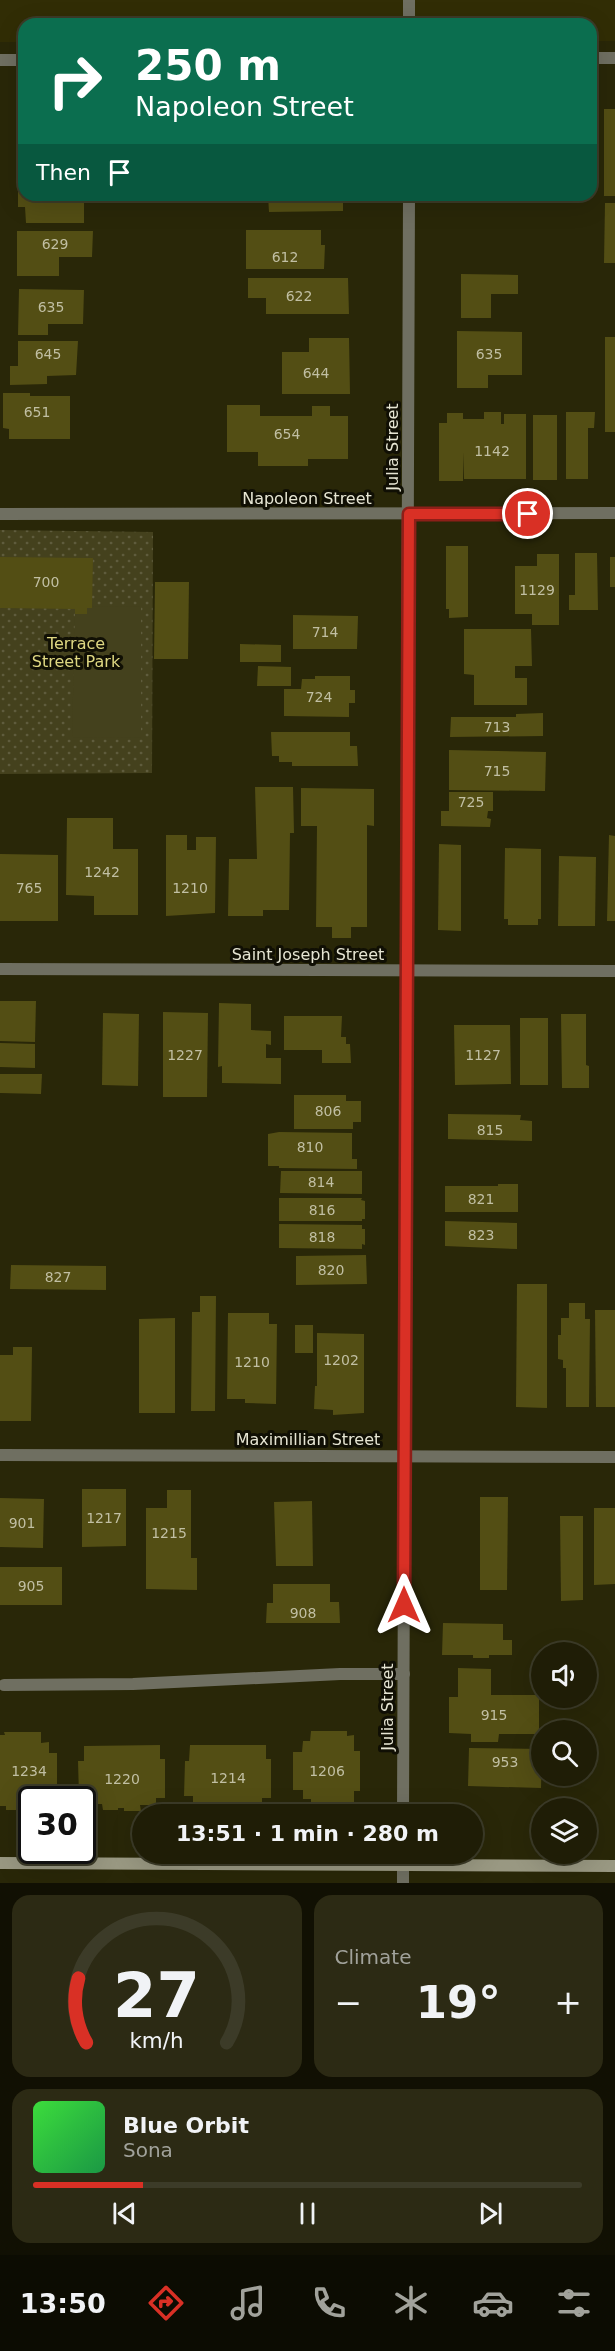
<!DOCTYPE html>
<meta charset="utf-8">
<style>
body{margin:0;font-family:"DejaVu Sans",sans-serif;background:#2c2a14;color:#f1f3f6;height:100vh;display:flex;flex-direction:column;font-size:22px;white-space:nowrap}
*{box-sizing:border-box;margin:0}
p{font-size:20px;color:#a1a29b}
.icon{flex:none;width:33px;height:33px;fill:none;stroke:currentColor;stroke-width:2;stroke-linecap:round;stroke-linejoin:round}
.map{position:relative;height:1883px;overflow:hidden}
.drawer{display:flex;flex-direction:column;gap:12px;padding:12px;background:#111003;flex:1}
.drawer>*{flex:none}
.guide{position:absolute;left:18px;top:18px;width:579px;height:183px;border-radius:18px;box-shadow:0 6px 24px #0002,0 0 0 2px #3c3b28;background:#0b6e4f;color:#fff;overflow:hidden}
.buttons{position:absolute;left:531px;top:1642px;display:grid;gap:12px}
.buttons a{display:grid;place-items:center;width:66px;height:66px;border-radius:50%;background:#1f1d06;box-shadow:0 6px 24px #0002,0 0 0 2px #3c3b28;font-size:30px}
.speed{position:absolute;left:18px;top:1786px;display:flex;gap:12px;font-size:30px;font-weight:700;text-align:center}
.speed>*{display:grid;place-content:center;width:78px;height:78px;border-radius:50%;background:#1f1d06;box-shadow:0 6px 24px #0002,0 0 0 2px #3c3b28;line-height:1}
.speed .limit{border:3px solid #111;border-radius:9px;background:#fff;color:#111}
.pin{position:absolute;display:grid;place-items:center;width:51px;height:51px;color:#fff;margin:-26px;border:3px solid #fff;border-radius:50%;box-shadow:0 2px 6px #0007}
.me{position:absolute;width:66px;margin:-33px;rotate:0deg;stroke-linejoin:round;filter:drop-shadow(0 0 4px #0008)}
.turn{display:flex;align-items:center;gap:21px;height:126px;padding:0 18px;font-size:27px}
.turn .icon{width:78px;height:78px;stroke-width:2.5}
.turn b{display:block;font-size:42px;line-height:51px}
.then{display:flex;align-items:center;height:57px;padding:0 18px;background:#0003;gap:12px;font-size:22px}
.big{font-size:45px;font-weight:600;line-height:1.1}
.drawer .tile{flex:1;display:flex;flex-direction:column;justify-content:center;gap:9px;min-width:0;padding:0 21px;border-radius:18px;background:#2c2a14}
.drawer .dial{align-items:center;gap:0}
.dial svg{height:156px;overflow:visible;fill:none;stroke:#3c3b28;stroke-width:7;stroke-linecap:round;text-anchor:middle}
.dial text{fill:#f1f3f6;stroke:none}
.song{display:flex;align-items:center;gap:18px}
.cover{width:72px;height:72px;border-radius:9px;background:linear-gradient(135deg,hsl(120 70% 55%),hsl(140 70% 35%))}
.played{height:6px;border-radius:3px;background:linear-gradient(90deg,#d93025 20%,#3c3b28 20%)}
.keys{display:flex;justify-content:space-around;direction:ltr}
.heat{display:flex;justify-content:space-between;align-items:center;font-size:33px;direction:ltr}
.drawer .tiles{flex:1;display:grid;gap:12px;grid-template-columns:1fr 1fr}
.tile:last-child{grid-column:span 2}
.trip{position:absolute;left:132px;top:1804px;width:351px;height:60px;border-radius:30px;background:#1f1d06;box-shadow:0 6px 24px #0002,0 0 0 2px #3c3b28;font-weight:600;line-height:60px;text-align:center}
.menu{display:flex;height:96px;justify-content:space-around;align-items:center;background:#0c0c02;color:#a1a29b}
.menu .icon{width:42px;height:42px}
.menu .current{color:#d93025}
.menu b{font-size:27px;color:#f1f3f6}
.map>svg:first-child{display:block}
.built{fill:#312d05}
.park{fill:url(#park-dots)}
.pitch{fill:#44411d}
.building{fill:#534e14}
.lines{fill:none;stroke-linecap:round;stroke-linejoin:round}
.service{stroke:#6f6f61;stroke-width:12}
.minor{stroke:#6f6f61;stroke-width:12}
.secondary{stroke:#999882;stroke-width:12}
.route-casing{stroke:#8d1f18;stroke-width:15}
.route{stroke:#d93025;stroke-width:10}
.labels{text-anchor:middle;stroke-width:6;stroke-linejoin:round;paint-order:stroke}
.number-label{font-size:14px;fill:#c1bfa3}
.street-label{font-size:16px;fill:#e6e5d3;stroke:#100f04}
.park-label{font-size:16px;fill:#ded782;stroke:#100f04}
</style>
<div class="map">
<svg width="615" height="1883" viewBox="0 0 615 1883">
<defs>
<pattern id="park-dots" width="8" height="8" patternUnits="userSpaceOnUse" patternTransform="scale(1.5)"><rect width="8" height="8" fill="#44411d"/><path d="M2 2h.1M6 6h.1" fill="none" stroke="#5f5c3d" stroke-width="1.8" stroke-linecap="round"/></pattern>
</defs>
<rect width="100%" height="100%" fill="#292708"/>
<polygon class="built" points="0,0 615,0 615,41 591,41 591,24 24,24 24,42 0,42"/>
<polygon class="park" points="0,530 153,532 152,773 0,774"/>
<polygon class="pitch" points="93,606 141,607 141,738 72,737 75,614 86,614 87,608 92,608"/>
<g class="building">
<polygon points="591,100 596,100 594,156 591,156"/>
<rect x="604" y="109" width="11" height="87"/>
<polygon points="18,179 24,179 24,195 74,195 74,202 84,202 84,223 26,223 25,207 18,207"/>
<polygon points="268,195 343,195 343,211 269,212"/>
<polygon points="605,203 615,203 615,263 604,263"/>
<polygon points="246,230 321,230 321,245 325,245 324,269 246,269"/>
<polygon points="17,231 93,231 92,257 59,257 59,276 17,276"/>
<polygon points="461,274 518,275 518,294 491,294 491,318 461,318"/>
<polygon points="248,278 348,278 349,314 266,314 266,298 248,298"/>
<polygon points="19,289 84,290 83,324 48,324 48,335 18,335"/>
<polygon points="457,331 522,332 522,375 488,375 488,388 457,388"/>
<rect x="605" y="337" width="10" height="95"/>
<polygon points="309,338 349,338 350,394 282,394 282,352 309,352"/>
<polygon points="18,341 78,341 76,375 47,376 47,384 10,385 10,366 18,366"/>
<polygon points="3,393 30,393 30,396 70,396 70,439 9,439 9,429 3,428"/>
<polygon points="227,405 260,405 260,416 312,416 312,406 330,406 330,416 348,416 348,459 308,459 308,466 258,466 258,452 227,452"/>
<polygon points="484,412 501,412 501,424 504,424 504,414 526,414 526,479 464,479 463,452 463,481 439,481 439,423 447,423 447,413 463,413 463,419 484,419"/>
<polygon points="566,412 595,412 594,428 588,428 588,479 566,479"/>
<rect x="533" y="415" width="24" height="65"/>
<polygon points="446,546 468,546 468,617 449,618 449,609 446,609"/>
<polygon points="575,553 597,553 598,610 569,610 569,595 575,595"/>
<polygon points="537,554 559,554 559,625 532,625 532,614 515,614 515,566 537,566"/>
<polygon points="0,557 93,558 92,608 87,608 87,614 75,614 75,609 0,608"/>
<rect x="610" y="557" width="5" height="30"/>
<polygon points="155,582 189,582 188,659 154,659"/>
<polygon points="293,615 358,616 357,649 293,649"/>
<polygon points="464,629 531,629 532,666 515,666 515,678 527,678 527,705 474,705 474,675 464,674"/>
<polygon points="240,644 281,645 281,662 240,662"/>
<polygon points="258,666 291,667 291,686 257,686"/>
<polygon points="315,676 350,676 350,690 355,690 355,703 349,703 349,717 284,716 284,689 301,689 302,679 315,679"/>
<polygon points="543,713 543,736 450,737 451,717 516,717 516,714"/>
<polygon points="271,732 350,732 350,746 357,746 358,766 292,766 292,762 279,762 279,756 272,756"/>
<polygon points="449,750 546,752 545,791 449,790"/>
<polygon points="255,787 293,787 294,833 290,833 289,910 263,910 263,916 228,916 229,859 257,859"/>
<polygon points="301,788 374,789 374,826 367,825 367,927 351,927 351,938 332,938 332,927 316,927 317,826 301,826"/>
<polygon points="449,792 493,792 493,811 488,811 487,818 491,819 490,827 441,826 441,811 449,811"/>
<polygon points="67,818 113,818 113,849 138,849 138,915 94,915 94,896 66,895"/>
<polygon points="166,835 187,835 187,850 196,850 196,837 216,837 215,913 166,916"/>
<polygon points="609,835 615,836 615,921 607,921"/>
<polygon points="439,844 461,845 461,931 438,930"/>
<polygon points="505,848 541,849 541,919 538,919 538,925 508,925 508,919 504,919"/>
<polygon points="0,854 58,855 58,921 0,921"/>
<polygon points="559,856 596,857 595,926 558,926"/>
<polygon points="0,1001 36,1001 35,1042 0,1041"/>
<polygon points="219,1003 251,1004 251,1030 271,1031 271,1045 266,1044 266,1058 281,1058 281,1084 222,1083 222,1066 218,1067"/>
<polygon points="163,1012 208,1013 207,1097 163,1097"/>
<polygon points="103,1013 139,1014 138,1086 102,1085"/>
<polygon points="561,1014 586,1014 586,1065 589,1066 589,1088 562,1088"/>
<polygon points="284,1016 342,1016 341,1037 346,1037 346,1044 350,1044 351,1063 322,1063 322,1050 284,1050"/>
<rect x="520" y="1018" width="28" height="67"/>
<polygon points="454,1025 510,1025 511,1084 455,1085"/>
<polygon points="0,1043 35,1044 35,1068 0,1067"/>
<polygon points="0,1074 42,1074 41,1094 0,1093"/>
<polygon points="294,1095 346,1095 346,1101 361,1101 361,1122 353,1122 353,1129 294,1129"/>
<polygon points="448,1114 521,1115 520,1120 532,1121 532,1141 448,1139"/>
<polygon points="279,1132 352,1133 352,1159 357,1159 357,1169 279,1168 279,1166 268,1166 268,1134"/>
<polygon points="281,1171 362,1171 362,1194 280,1193"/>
<polygon points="498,1184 518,1184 518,1212 445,1212 445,1186 498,1186"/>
<polygon points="279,1198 362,1198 361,1200 365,1201 365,1219 362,1219 362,1221 279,1221"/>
<polygon points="445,1221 517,1223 517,1249 445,1246"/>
<polygon points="279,1224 362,1225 362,1229 365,1229 365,1245 362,1244 362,1249 279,1248"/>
<polygon points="366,1255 367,1284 296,1285 296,1256"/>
<polygon points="11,1265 106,1266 106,1290 10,1289"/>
<polygon points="517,1284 547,1284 547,1408 516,1407"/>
<polygon points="200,1296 216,1296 215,1411 191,1411 192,1312 200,1312"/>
<polygon points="569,1303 585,1303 585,1319 590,1319 589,1407 566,1407 566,1368 563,1368 563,1360 558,1359 558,1335 561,1335 561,1318 569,1318"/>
<polygon points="595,1310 615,1310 615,1407 596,1407"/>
<polygon points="228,1313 269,1313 269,1324 277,1324 276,1404 245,1403 245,1399 227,1399"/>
<polygon points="175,1318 175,1413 139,1413 139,1319"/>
<rect x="295" y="1325" width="18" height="28"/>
<polygon points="317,1333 364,1334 364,1413 333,1415 333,1410 314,1409 315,1386 317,1386"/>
<polygon points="13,1347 32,1347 31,1421 0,1421 0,1355 13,1355"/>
<polygon points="82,1489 126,1489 126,1546 82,1547"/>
<polygon points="167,1490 191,1490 191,1558 197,1558 197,1590 146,1589 146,1508 167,1508"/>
<polygon points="480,1497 508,1497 507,1590 480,1590"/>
<polygon points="0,1498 44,1499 43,1548 0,1547"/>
<polygon points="312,1501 313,1566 276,1566 274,1502"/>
<polygon points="594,1508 615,1508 615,1584 594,1585"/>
<polygon points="560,1516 583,1516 583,1600 561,1601"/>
<rect x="0" y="1567" width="62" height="38"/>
<polygon points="273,1584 330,1584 330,1602 339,1602 340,1623 266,1623 267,1603 273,1603"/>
<polygon points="443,1623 503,1624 503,1640 512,1640 512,1655 489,1655 489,1658 473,1658 473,1655 442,1655"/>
<polygon points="458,1668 491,1669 491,1695 539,1695 539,1734 499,1734 498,1742 471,1742 471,1734 449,1733 449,1697 458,1697"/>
<polygon points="311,1731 347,1731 347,1736 354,1735 354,1751 360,1751 360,1791 354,1791 354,1806 346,1806 346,1810 311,1810 311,1799 303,1799 303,1790 293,1790 293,1752 302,1752 303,1741 310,1741"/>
<polygon points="4,1732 41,1732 41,1743 49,1742 49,1753 57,1753 57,1790 48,1790 48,1800 32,1800 32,1810 6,1810 6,1806 0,1806 0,1735 5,1735"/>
<polygon points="160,1745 160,1759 165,1759 165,1798 156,1798 156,1805 140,1805 141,1811 124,1811 124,1808 118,1808 118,1810 103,1810 102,1804 87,1804 87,1796 79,1796 78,1761 84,1761 84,1746"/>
<polygon points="190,1745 266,1745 266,1759 271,1759 271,1798 262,1798 262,1804 247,1804 247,1811 230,1811 230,1808 209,1810 209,1803 193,1803 193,1796 184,1796 185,1761 189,1761"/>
<polygon points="469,1748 542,1749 541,1788 468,1786"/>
</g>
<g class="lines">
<polyline class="service" points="4,1685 133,1684 340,1674 404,1674"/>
<g class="minor">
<polyline points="409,24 409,0"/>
<polyline points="591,58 615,58"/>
<polyline points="0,60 24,60"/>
<polyline points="0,514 615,513"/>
<polyline points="0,969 615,971"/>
<polyline points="0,1455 615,1457"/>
<polyline points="403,1815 409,195"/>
<polyline points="403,1883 403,1854"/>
</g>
<polyline class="secondary" points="0,1863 615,1866"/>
</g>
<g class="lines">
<g class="route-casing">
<polyline id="route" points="404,1605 409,514 528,514"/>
</g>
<use href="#route" class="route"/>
</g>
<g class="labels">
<g class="number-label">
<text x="55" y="249">629</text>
<text x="285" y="262">612</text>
<text x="299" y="301">622</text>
<text x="51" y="312">635</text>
<text x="48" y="359">645</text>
<text x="489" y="359">635</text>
<text x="316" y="378">644</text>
<text x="37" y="417">651</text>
<text x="287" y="439">654</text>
<text x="492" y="456">1142</text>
<text x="46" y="587">700</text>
<text x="537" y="595">1129</text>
<text x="325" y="637">714</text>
<text x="319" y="702">724</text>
<text x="497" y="732">713</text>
<text x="497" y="776">715</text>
<text x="471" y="807">725</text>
<text x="102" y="877">1242</text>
<text x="29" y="893">765</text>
<text x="190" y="893">1210</text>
<text x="185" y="1060">1227</text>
<text x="483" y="1060">1127</text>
<text x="328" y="1116">806</text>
<text x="490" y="1135">815</text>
<text x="310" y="1152">810</text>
<text x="321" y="1187">814</text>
<text x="481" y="1204">821</text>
<text x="322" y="1215">816</text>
<text x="481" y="1240">823</text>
<text x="322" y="1242">818</text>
<text x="331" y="1275">820</text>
<text x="58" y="1282">827</text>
<text x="341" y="1365">1202</text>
<text x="252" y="1367">1210</text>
<text x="104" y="1523">1217</text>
<text x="22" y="1528">901</text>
<text x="169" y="1538">1215</text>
<text x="31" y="1591">905</text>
<text x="303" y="1618">908</text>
<text x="494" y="1720">915</text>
<text x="505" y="1767">953</text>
<text x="29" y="1776">1234</text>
<text x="327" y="1776">1206</text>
<text x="228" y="1783">1214</text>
<text x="122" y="1784">1220</text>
</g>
<g class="street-label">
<text transform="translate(392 447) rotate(-90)" y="6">Julia Street</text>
<text x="307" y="504">Napoleon Street</text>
<text x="308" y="960">Saint Joseph Street</text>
<text x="308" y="1445">Maximillian Street</text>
<text transform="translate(387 1707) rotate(-90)" y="6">Julia Street</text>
</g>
<g class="park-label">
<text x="76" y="649">Terrace<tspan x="76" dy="18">Street Park</tspan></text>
</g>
</g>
</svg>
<div class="buttons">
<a><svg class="icon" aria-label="sound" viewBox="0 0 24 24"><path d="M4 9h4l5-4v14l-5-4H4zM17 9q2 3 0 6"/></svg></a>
<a><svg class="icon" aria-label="search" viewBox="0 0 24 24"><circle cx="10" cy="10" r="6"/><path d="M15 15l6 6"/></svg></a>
<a><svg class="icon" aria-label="layers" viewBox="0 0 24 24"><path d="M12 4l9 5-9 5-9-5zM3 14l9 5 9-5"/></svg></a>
</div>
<div class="speed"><div class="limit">30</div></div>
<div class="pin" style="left:528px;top:514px;background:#d93025"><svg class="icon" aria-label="arrive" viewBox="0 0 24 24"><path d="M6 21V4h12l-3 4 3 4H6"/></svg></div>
<svg class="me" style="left:404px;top:1605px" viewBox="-20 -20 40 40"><path d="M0-17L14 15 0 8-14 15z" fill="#d93025" stroke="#fff" stroke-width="4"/></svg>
<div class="trip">13:51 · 1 min · 280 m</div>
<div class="guide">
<div class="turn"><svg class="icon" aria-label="right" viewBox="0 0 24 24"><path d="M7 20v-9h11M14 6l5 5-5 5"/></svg><div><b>250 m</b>Napoleon Street</div></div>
<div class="then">Then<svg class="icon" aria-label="arrive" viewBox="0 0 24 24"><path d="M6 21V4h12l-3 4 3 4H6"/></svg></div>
</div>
</div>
<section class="drawer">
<div class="tiles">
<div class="tile dial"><svg viewBox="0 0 100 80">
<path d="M14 69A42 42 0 1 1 86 69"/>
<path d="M14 69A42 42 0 0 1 10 36" stroke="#d93025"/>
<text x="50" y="56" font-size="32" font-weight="700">27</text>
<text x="50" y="72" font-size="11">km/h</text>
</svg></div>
<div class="tile"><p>Climate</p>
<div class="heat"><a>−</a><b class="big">19°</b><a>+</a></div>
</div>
<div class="tile">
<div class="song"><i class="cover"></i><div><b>Blue Orbit</b><p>Sona</p></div></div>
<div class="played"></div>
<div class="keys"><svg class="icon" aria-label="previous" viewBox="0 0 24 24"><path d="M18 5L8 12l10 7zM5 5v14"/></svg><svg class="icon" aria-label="pause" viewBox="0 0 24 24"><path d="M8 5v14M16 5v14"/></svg><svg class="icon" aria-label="next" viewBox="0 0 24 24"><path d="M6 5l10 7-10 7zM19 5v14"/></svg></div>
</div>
</div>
</section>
<nav class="menu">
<b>13:50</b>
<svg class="icon current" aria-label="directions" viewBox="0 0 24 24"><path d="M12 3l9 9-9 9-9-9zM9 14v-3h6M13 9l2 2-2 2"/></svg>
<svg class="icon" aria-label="music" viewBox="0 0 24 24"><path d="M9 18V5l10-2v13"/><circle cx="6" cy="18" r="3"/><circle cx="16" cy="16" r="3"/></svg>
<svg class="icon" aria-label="phone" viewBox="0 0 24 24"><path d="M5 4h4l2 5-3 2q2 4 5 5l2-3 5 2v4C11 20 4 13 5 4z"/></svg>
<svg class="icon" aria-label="climate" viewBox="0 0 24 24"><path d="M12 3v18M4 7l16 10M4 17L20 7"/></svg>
<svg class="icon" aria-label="car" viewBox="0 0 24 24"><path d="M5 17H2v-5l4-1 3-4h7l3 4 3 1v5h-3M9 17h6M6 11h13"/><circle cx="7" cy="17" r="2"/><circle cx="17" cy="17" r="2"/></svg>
<svg class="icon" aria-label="filters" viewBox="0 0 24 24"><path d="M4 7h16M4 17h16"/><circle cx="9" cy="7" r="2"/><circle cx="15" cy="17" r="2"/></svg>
</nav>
